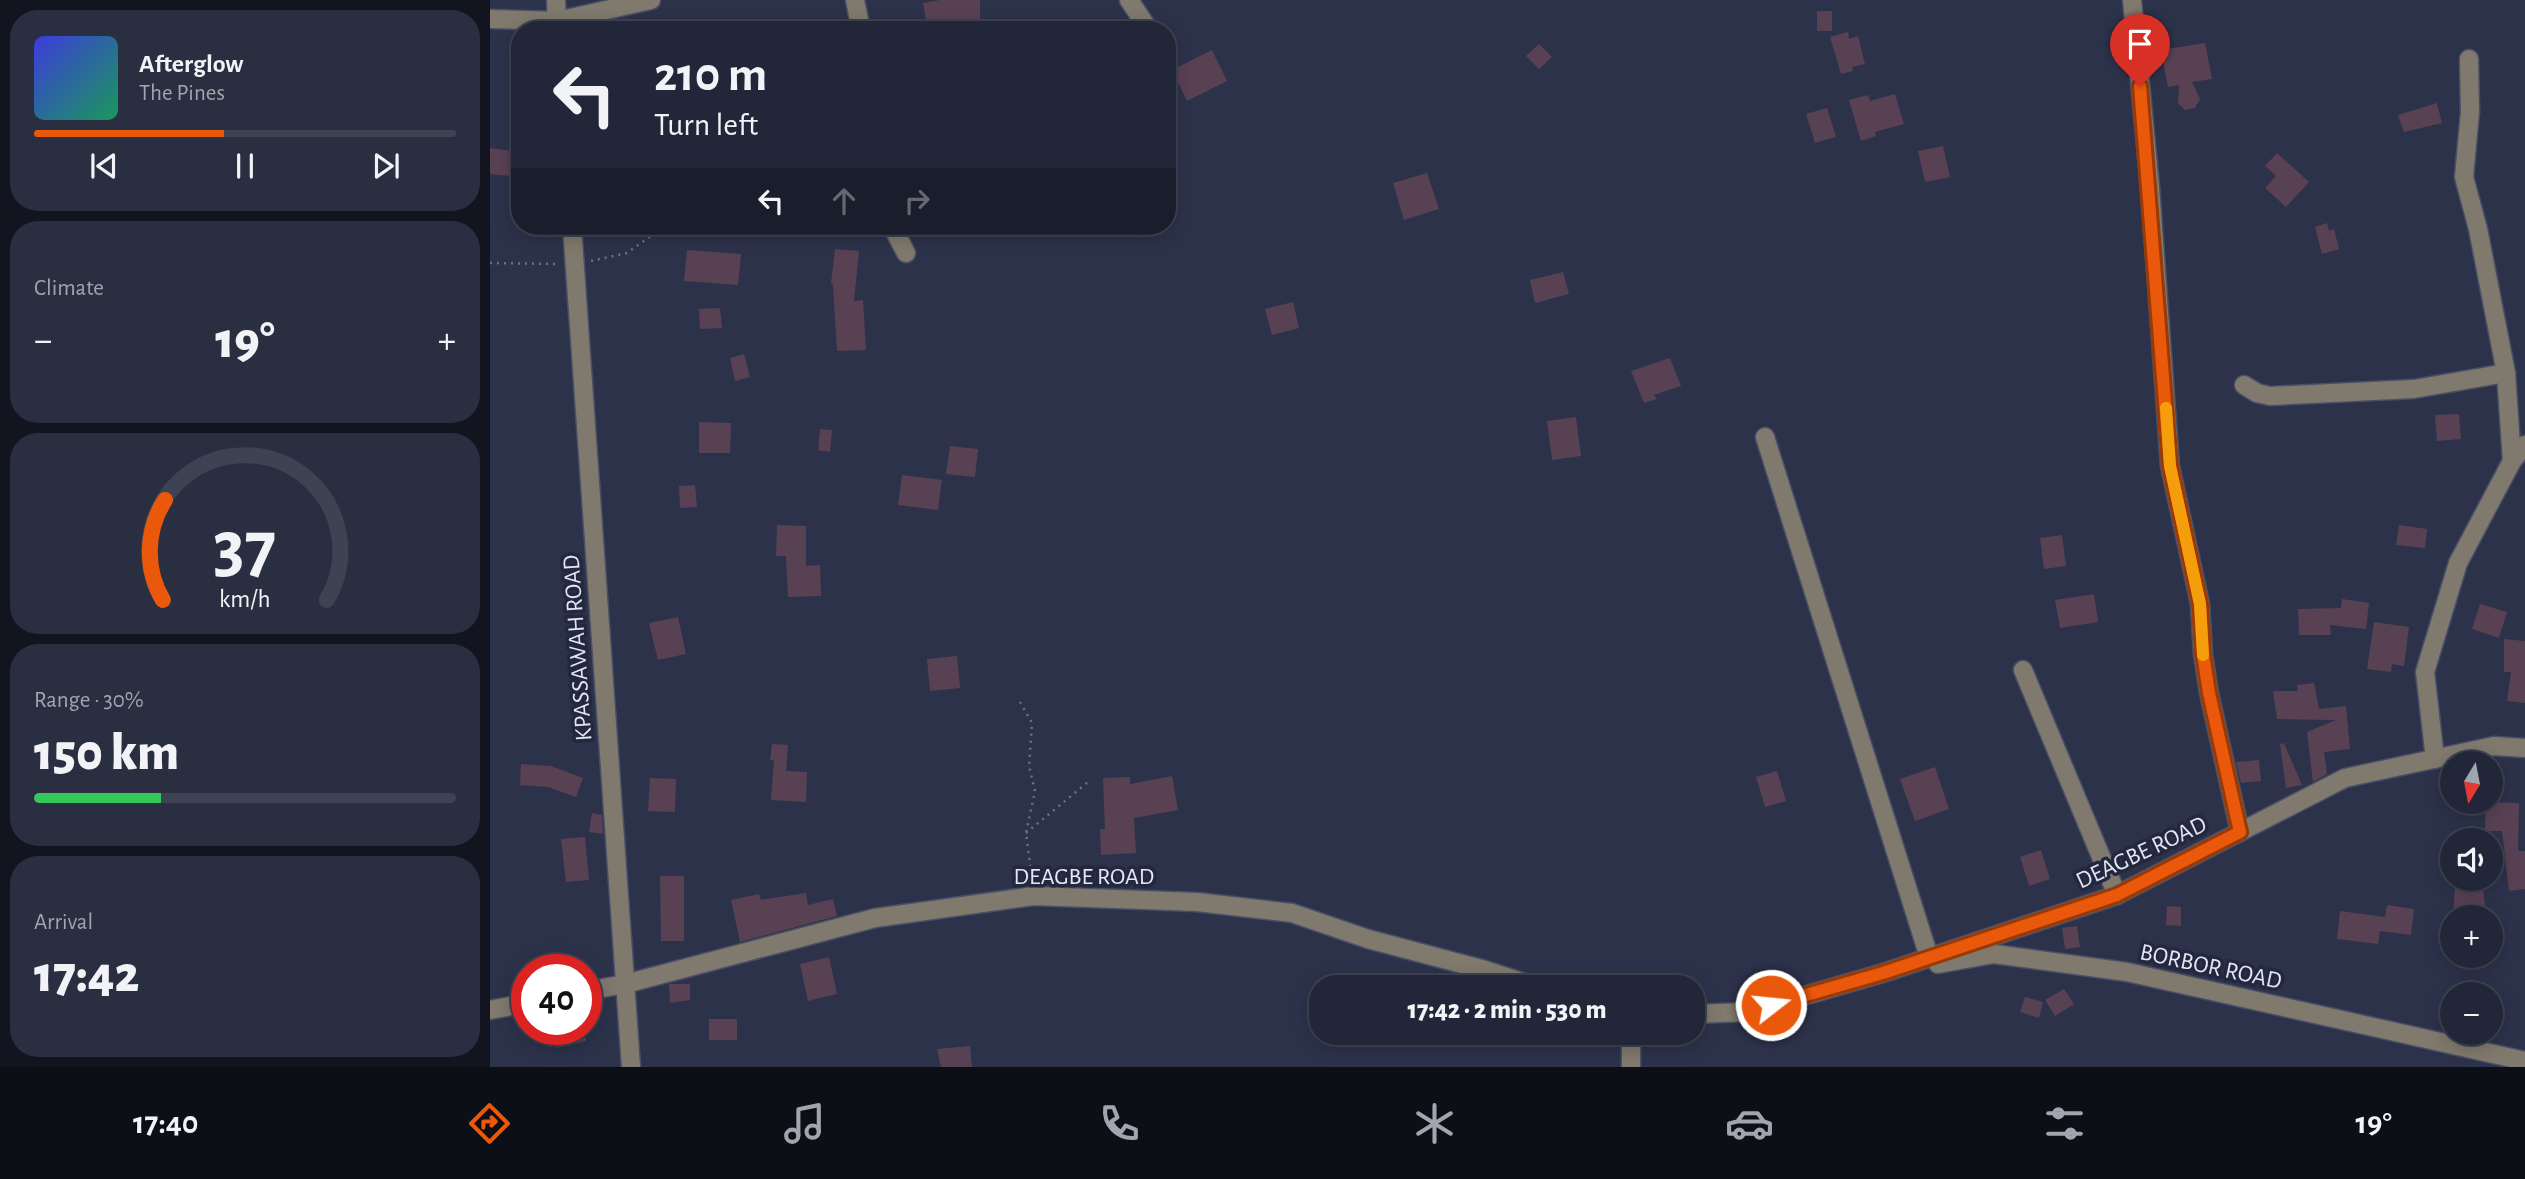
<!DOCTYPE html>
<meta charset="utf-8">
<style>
body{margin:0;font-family:"Alegreya Sans",sans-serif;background:#292e40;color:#f1f3f6;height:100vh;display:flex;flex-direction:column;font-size:26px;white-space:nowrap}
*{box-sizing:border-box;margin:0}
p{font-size:23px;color:#a2a5ae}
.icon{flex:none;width:38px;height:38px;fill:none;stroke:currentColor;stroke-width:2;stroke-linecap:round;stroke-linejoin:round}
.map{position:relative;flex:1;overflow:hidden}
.side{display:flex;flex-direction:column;gap:10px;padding:10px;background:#12151f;width:490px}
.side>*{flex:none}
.hud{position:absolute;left:21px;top:21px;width:665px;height:214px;border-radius:28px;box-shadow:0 4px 18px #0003,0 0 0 2px #3e4353;background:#212638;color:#f1f3f6;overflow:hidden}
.needle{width:46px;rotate:190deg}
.tools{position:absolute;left:1950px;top:751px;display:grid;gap:14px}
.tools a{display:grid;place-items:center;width:63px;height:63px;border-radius:50%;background:#212638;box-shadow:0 4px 18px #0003,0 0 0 2px #3e4353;font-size:35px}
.speed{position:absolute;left:21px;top:954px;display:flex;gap:14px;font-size:35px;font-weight:700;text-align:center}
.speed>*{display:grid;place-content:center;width:91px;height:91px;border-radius:50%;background:#212638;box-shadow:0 4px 18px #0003,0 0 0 2px #3e4353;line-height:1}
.speed .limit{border:10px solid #d22;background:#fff;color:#111}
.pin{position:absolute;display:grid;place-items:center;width:60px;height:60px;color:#fff;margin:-72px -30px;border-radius:50% 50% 50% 0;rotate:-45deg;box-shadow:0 0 7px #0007}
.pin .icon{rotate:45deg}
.me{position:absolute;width:77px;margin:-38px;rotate:74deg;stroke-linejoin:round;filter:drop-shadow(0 0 5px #0008)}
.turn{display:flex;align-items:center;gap:24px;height:147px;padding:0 28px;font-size:32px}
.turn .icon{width:91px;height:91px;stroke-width:2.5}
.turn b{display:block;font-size:49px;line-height:60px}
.lanes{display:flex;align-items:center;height:66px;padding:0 28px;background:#0003;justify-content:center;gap:35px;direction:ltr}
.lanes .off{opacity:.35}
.big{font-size:52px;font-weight:800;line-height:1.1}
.side .widget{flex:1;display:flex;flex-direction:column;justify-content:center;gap:10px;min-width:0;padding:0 24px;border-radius:28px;background:#292e40}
.side .dial{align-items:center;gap:0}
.dial svg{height:182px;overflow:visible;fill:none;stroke:#3e4353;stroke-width:7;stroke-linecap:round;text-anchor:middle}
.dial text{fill:#f1f3f6;stroke:none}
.song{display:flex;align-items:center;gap:21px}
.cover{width:84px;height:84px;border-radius:10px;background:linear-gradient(135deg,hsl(240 70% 55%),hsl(150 70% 35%))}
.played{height:7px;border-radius:4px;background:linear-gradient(90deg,#ea580c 45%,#3e4353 45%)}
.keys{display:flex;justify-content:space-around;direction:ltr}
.heat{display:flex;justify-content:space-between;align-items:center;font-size:38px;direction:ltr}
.charge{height:10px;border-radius:5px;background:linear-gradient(90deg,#34c759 30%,#3e4353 0)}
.trip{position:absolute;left:819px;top:975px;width:396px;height:70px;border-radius:28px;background:#212638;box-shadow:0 4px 18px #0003,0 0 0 2px #3e4353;font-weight:800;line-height:70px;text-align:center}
.dock{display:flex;height:112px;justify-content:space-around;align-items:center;background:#0d0f16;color:#a2a5ae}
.dock .icon{width:49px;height:49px}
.dock .current{color:#ea580c}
.dock b{font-size:32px;color:#f1f3f6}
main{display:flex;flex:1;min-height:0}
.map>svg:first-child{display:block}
.building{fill:#594154}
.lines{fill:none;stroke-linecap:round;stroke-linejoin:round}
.minor-casing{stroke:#494f66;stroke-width:21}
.path{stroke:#6c7186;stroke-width:2.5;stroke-dasharray:2 5;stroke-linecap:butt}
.minor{stroke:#80796d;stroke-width:18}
.route-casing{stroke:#983908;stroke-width:18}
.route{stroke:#ea580c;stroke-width:12}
.slow{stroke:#f59e0b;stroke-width:12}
.labels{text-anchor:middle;stroke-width:7;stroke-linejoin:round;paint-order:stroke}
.street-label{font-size:24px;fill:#e2e6f6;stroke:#23283f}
</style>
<main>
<section class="side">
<div class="widget">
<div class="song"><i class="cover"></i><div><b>Afterglow</b><p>The Pines</p></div></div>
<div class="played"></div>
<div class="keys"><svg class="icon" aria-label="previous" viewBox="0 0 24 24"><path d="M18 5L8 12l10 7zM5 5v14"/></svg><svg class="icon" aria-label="pause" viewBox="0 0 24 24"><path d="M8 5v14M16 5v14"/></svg><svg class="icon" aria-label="next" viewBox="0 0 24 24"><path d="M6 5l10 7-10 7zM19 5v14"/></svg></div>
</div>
<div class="widget"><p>Climate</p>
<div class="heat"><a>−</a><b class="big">19°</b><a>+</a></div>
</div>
<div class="widget dial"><svg viewBox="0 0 100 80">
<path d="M14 69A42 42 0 1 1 86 69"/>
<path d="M14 69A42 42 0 0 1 15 25" stroke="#ea580c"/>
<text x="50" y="56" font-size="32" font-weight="700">37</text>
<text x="50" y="72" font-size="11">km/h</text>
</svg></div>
<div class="widget"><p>Range · 30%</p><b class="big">150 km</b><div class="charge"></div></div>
<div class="widget"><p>Arrival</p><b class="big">17:42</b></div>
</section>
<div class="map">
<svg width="2035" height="1067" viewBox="0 0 2035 1067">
<rect width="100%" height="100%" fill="#2c324a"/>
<g class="building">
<polygon points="450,0 490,0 490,26 452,25 453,30 438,30 433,3"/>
<rect x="1327" y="11" width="15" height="20"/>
<polygon points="1358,32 1359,39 1368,36 1375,64 1362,67 1363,71 1351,74 1340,37"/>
<polygon points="1715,43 1722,79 1702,82 1710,99 1705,108 1695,110 1688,103 1689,85 1678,87 1671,50"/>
<polygon points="1049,44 1062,57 1049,69 1036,56"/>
<polygon points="722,50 737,81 697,101 682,70"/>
<polygon points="1405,94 1414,124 1385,132 1386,136 1371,141 1359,100 1378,95 1380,101"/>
<polygon points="1947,103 1952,123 1914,132 1908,115"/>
<polygon points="1337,108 1346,137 1325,143 1316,114"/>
<polygon points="1453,146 1460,177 1435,182 1428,151"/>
<polygon points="0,148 30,152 30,177 0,174"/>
<polygon points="1787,153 1819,182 1796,207 1775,188 1786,176 1775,166"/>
<polygon points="937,173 949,209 914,220 903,183"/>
<polygon points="1837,223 1839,231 1844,229 1849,249 1832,254 1825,227"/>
<polygon points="345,249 369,251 364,301 373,300 376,350 347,351 343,285 341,284"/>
<polygon points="197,250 251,254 248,285 194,281"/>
<polygon points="1073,272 1079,294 1045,303 1040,280"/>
<polygon points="803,302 809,328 782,335 775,309"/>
<polygon points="230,308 232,328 210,329 209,309"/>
<polygon points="254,354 260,377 245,381 240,358"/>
<polygon points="1180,358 1191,386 1164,395 1167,399 1154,403 1141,371"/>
<polygon points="1969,414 1971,439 1947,441 1945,415"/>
<polygon points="1086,417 1091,456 1062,460 1057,421"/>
<polygon points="209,422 241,423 240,453 209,453"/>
<polygon points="330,429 342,430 340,452 328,450"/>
<polygon points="460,446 488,449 485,477 456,474"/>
<polygon points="412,475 452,480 448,510 408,505"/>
<polygon points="205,485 207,507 190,508 189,486"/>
<polygon points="287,525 316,526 316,566 330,565 331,596 298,597 296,556 286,556"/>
<polygon points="1909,525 1937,529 1935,548 1906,545"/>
<polygon points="1572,535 1576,566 1554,569 1550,538"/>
<polygon points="1604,594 1608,622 1570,628 1565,600"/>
<polygon points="1852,599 1879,603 1876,629 1840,625 1841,635 1809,635 1808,609 1851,608"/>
<polygon points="1990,604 2017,612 2009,638 1982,629"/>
<polygon points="188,617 196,654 168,660 159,623"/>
<polygon points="1884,622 1919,627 1914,666 1902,664 1901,672 1877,669"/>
<polygon points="2014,639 2035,641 2035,703 2017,701 2021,672 2014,672"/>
<polygon points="467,656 470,688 440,691 437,659"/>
<polygon points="1824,683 1829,709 1856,706 1860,749 1834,752 1837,774 1823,782 1817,732 1846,720 1787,719 1783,691 1808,691 1807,685"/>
<polygon points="1794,743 1812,785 1796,788 1790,744"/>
<polygon points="282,744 298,745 296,771 317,772 316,802 281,800 284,760 280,760"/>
<polygon points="1769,760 1771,781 1751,783 1746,762"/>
<polygon points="31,764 61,766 93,778 86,797 58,787 30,785"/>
<polygon points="1445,767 1459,809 1425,821 1410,779"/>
<polygon points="1287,771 1296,801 1275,807 1266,777"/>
<polygon points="682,776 688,810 644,818 646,853 611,855 610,829 615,829 613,778 640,777 640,784"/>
<polygon points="160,778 186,779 185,812 158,811"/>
<polygon points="1996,802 2029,803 2028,851 2035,851 2035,889 2019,891 2012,831 1995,831"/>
<polygon points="102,813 112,815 113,834 99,832"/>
<polygon points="95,837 99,880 76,882 71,839"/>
<polygon points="1551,850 1560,879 1539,886 1530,857"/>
<polygon points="170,876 194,876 194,941 171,941"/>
<polygon points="1969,878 1992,878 1996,917 1963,917 1965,885 1969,885"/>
<polygon points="316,893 318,905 343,899 347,916 250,942 241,900 269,894 271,900"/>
<polygon points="1897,905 1924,909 1921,935 1890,931 1888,944 1847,939 1850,911 1895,917"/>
<polygon points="1677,906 1691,907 1691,926 1676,925"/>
<polygon points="1587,926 1590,947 1575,949 1572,928"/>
<polygon points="339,957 347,994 318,1001 310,964"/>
<polygon points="179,984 200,984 200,1000 180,1003"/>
<polygon points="1574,989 1584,1004 1565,1016 1555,1000"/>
<polygon points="1535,997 1553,1002 1549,1018 1530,1012"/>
<rect x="219" y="1019" width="28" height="21"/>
<polygon points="64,1029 94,1029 96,1041 66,1048"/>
<polygon points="480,1046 482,1067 451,1067 447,1049"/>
</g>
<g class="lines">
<g class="minor-casing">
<g id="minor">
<polyline points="66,0 67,30"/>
<polyline points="365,0 371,30"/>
<polyline points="639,0 659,30"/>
<polyline points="1642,0 1660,186 1680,466 1710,604 1713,654 1719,693 1750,832"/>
<polyline points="0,19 67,21 161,0"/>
<polyline points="1979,59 1980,112 1974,177 1988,229 2016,373 2022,461"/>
<polyline points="82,226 141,1067"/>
<polyline points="402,226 416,253"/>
<polyline points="1754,385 1767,393 1780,396 1924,389 2016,373"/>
<polyline points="1275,437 1439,957"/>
<polyline points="1533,670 1627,895"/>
<polyline points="1945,759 1935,672 1968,563 2022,461 2035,445"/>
<polyline points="1448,964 1504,954 1637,972 2035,1061"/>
<polyline points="96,991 135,984 385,918 544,896 707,902 802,913 878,939 995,970 1047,987"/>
<polyline points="0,1010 37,1003"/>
<polyline points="1202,1014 1258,1012 1393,973 1627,895 1855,778 2004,746 2035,748"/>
<polyline points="1141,1067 1141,1032"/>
</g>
</g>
<g class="path">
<polyline points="101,261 137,253 175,226"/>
<polyline points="0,263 70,264"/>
<polyline points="530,702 542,723 539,766 545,791 536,833 542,879"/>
<polyline points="536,833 598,782"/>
</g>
<use href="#minor" class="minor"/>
</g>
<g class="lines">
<g class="route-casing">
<polyline id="route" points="1281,1005 1393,973 1627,895 1750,832 1719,693 1713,654 1710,604 1680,466 1650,86"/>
</g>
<use href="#route" class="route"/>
<polyline class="slow" points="1676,408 1680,466 1710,604 1713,655"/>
</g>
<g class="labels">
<g class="street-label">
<text transform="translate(87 648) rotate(-94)" y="8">KPASSAWAH ROAD</text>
<text transform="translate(1651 852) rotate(-25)" y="8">DEAGBE ROAD</text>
<text x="594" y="884">DEAGBE ROAD</text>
<text transform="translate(1721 966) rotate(12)" y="8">BORBOR ROAD</text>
</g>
</g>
</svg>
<div class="tools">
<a><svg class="needle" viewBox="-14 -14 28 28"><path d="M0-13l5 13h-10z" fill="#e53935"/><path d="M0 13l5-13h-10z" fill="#a2a5ae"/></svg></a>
<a><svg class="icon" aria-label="sound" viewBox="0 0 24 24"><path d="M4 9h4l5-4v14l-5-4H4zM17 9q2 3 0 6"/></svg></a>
<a>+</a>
<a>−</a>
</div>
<div class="speed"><div class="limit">40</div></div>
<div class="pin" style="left:1650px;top:86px;background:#d93025"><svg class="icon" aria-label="arrive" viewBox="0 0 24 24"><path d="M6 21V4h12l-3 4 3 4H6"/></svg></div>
<svg class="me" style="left:1281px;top:1005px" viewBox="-20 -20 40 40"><circle r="17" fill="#ea580c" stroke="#fff" stroke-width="3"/><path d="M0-11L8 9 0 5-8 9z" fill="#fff"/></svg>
<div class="trip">17:42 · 2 min · 530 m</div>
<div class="hud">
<div class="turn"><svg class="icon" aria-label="left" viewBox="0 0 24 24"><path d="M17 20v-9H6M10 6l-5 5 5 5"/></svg><div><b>210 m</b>Turn left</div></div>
<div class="lanes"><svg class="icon" aria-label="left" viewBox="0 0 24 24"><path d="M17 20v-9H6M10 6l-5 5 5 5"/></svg><svg class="icon off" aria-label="ahead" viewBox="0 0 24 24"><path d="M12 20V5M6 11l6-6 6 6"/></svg><svg class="icon off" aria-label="right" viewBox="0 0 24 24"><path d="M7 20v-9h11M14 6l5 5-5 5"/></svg></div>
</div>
</div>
</main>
<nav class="dock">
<b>17:40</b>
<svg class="icon current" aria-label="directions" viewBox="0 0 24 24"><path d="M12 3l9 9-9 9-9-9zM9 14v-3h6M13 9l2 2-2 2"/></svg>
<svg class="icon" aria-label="music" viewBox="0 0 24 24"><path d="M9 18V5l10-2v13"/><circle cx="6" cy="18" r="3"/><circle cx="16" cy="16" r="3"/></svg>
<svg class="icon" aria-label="phone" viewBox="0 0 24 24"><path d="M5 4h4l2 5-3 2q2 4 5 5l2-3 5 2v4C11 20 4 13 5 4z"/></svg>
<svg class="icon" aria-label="climate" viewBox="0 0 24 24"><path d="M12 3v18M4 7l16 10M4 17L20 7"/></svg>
<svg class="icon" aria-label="car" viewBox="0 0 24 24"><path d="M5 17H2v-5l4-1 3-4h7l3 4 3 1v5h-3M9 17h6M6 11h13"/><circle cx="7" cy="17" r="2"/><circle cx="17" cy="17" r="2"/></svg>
<svg class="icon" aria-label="filters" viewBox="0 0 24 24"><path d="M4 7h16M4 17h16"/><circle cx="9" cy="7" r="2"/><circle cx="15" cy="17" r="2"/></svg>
<b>19°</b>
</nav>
